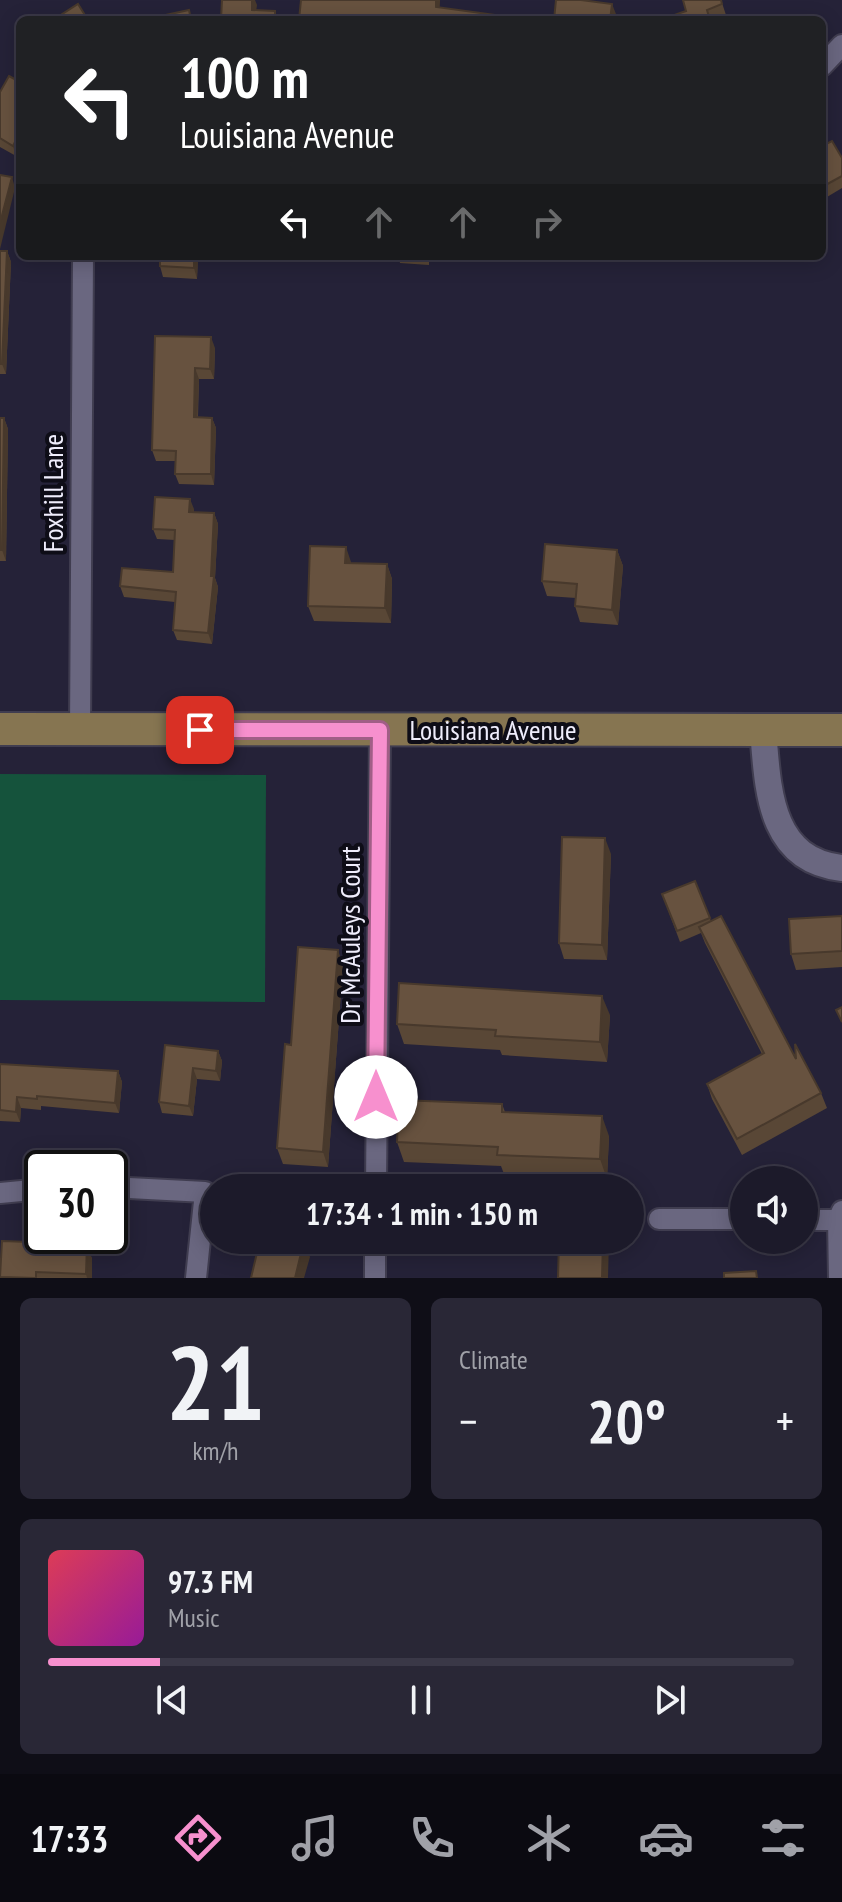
<!DOCTYPE html>
<meta charset="utf-8">
<style>
body{margin:0;font-family:"PT Sans Narrow",sans-serif;background:#292736;color:#f1f3f6;height:100vh;display:flex;flex-direction:column;font-size:30px;white-space:nowrap}
*{box-sizing:border-box;margin:0}
p{font-size:26px;color:#a0a1a8}
.icon{flex:none;width:44px;height:44px;fill:none;stroke:currentColor;stroke-width:2;stroke-linecap:round;stroke-linejoin:round}
.map{position:relative;height:1278px;overflow:hidden}
.panel{display:flex;flex-direction:column;gap:20px;padding:20px;background:#0f0e17;flex:1}
.panel>*{flex:none}
.hud{position:absolute;left:16px;top:16px;width:810px;height:244px;border-radius:12px;box-shadow:0 4px 20px #0003,0 0 0 2px #3a3847;background:#202124;color:#fff;overflow:hidden}
.controls{position:absolute;left:730px;top:1166px;display:grid;gap:16px}
.controls a{display:grid;place-items:center;width:88px;height:88px;border-radius:50%;background:#1c1a2a;box-shadow:0 4px 20px #0003,0 0 0 2px #3a3847;font-size:40px}
.speed{position:absolute;left:24px;top:1150px;display:flex;gap:16px;font-size:40px;font-weight:700;text-align:center}
.speed>*{display:grid;place-content:center;width:104px;height:104px;border-radius:50%;background:#1c1a2a;box-shadow:0 4px 20px #0003,0 0 0 2px #3a3847;line-height:1}
.speed .limit{border:4px solid #111;border-radius:12px;background:#fff;color:#111}
.pin{position:absolute;display:grid;place-items:center;width:68px;height:68px;color:#fff;margin:-34px;border-radius:16px;box-shadow:0 4px 12px #0006}
.me{position:absolute;width:88px;margin:-44px;rotate:0deg;stroke-linejoin:round;filter:drop-shadow(0 0 6px #0008)}
.turn{display:flex;align-items:center;gap:28px;height:168px;padding:0 32px;font-size:36px}
.turn .icon{width:104px;height:104px;stroke-width:2.5}
.turn b{display:block;font-size:56px;line-height:68px}
.lanes{display:flex;align-items:center;height:76px;padding:0 32px;background:#0003;justify-content:center;gap:40px;direction:ltr}
.lanes .off{opacity:.35}
.big{font-size:60px;font-weight:600;line-height:1.1}
.panel .card{flex:1;display:flex;flex-direction:column;justify-content:center;gap:12px;min-width:0;padding:0 28px;border-radius:12px;background:#292736}
.panel .dial{align-items:center;gap:0}
.dial b{font-size:104px;line-height:1}
.song{display:flex;align-items:center;gap:24px}
.cover{width:96px;height:96px;border-radius:12px;background:linear-gradient(135deg,hsl(350 70% 55%),hsl(300 70% 35%))}
.played{height:8px;border-radius:4px;background:linear-gradient(90deg,#f790ce 15%,#3a3847 15%)}
.keys{display:flex;justify-content:space-around;direction:ltr}
.heat{display:flex;justify-content:space-between;align-items:center;font-size:44px;direction:ltr}
.panel .tiles{flex:1;display:grid;gap:20px;grid-template-columns:1fr 1fr}
.card:last-child{grid-column:span 2}
.trip{position:absolute;left:200px;top:1174px;width:444px;height:80px;border-radius:40px;background:#1c1a2a;box-shadow:0 4px 20px #0003,0 0 0 2px #3a3847;font-weight:600;line-height:80px;text-align:center}
.tabs{display:flex;height:128px;justify-content:space-around;align-items:center;background:#0b0a11;color:#a0a1a8}
.tabs .icon{width:56px;height:56px}
.tabs .current{color:#f790ce}
.tabs b{font-size:36px;color:#f1f3f6}
.map>svg:first-child{display:block}
.green{fill:#15533c}
.lines{fill:none;stroke-linecap:round;stroke-linejoin:round}
.minor-casing{stroke:#403d50;stroke-width:24}
.tertiary-casing{stroke:#403d50;stroke-width:30}
.primary-casing{stroke:#403d50;stroke-width:36}
.minor{stroke:#6a6780;stroke-width:20}
.tertiary{stroke:#6a6780;stroke-width:26}
.primary{stroke:#867551;stroke-width:32}
.wall{fill:#594736}
.shaded-wall{fill:#48392c}
.building{fill:#67523f;stroke:#48392c;stroke-width:2}
.route-casing{stroke:#a15e86;stroke-width:20}
.route{stroke:#f790ce;stroke-width:14}
.labels{text-anchor:middle;stroke-width:8;stroke-linejoin:round;paint-order:stroke}
.street-label{font-size:28px;fill:#efedfc;stroke:#0e0d17}
</style>
<div class="map">
<svg width="842" height="1278" viewBox="0 0 842 1278">
<rect width="100%" height="100%" fill="#252238"/>
<polygon class="green" points="0,774 266,775 265,1002 0,1000"/>
<g class="lines">
<g class="minor-casing">
<g id="minor">
<polyline points="822,66 842,45"/>
<polyline points="80,730 83,256"/>
<polyline points="110,1187 205,1192 196,1278"/>
<polyline points="376,1188 380,730"/>
<polyline points="0,1193 42,1189"/>
<polyline points="659,1219 744,1219"/>
<polyline points="804,1220 838,1220"/>
<polyline points="375,1278 375,1240"/>
<polyline points="839,1278 838,1220 842,1211"/>
</g>
</g>
<g class="tertiary-casing">
<path id="tertiary" d="M763 730C768 787 768 860 842 868"/>
</g>
<g class="primary-casing">
<polyline id="primary" points="0,729 842,730"/>
</g>
<use href="#minor" class="minor"/>
<use href="#tertiary" class="tertiary"/>
<use href="#primary" class="primary"/>
</g>
<g class="wall">
<polygon points="721,0 726,15 711,20 676,20 686,11"/>
<polygon points="20,82 20,150 16,156 0,147 0,92"/>
<polygon points="822,146 842,158 842,188 822,200"/>
<polygon points="0,251 7,251 11,262 6,374 0,374"/>
<polygon points="160,256 198,256 197,279 163,277 160,266"/>
<polygon points="363,256 429,256 429,265 400,263 399,259"/>
<polygon points="603,256 652,256 652,260 605,261"/>
<polygon points="155,336 215,348 214,379 199,379 198,417 212,418 216,428 214,485 179,484 175,474 175,461 156,461 152,450"/>
<polygon points="0,418 4,418 8,429 6,561 0,561"/>
<polygon points="194,509 194,512 214,513 218,524 215,578 218,587 212,644 177,640 173,630 175,602 124,597 120,586 173,572 175,540 157,539 153,529"/>
<polygon points="617,550 623,566 618,625 580,622 575,606 576,598 547,596 542,581"/>
<polygon points="351,563 387,564 392,579 391,623 314,621 308,606"/>
<polygon points="611,854 607,960 564,959 559,943"/>
<polygon points="695,881 711,921 796,1059 821,1093 827,1108 742,1155 712,1099 707,1084 762,1054 705,943 701,933 680,942 662,894"/>
<polygon points="842,916 842,967 796,970 791,954"/>
<polygon points="343,965 328,1167 283,1164 277,1148 291,1045"/>
<polygon points="610,1015 607,1062 502,1055 500,1050 404,1044 397,1024"/>
<polygon points="165,1045 218,1051 222,1061 220,1081 197,1079 193,1116 162,1113 159,1102"/>
<polygon points="0,1064 118,1071 122,1082 119,1113 41,1106 41,1110 21,1108 20,1122 0,1121"/>
<polygon points="502,1104 505,1112 609,1136 607,1179 504,1174 501,1166 404,1162 397,1142"/>
<polygon points="87,1244 92,1259 92,1278 0,1278 0,1273"/>
</g>
<g class="shaded-wall">
<polygon points="252,0 255,0 257,5 255,20 252,10"/>
<polygon points="436,0 440,0 440,2 439,17 436,7"/>
<polygon points="612,4 616,14 615,20 610,20"/>
<polygon points="20,132 20,150 16,156 13,146"/>
<polygon points="12,177 15,188 0,249 0,223"/>
<polygon points="7,251 11,262 6,374 2,364"/>
<polygon points="194,256 198,256 197,279 194,268"/>
<polygon points="211,337 215,348 214,379 210,369"/>
<polygon points="195,368 199,379 197,428 194,417"/>
<polygon points="4,418 8,429 6,561 2,550"/>
<polygon points="212,418 216,428 214,485 211,474"/>
<polygon points="190,499 194,509 193,523 189,512"/>
<polygon points="214,513 218,524 215,578 218,587 212,644 208,633"/>
<polygon points="346,547 351,562 351,578 345,563"/>
<polygon points="617,550 623,566 618,625 612,610"/>
<polygon points="387,564 392,579 391,623 385,608"/>
<polygon points="605,838 611,854 607,960 602,945"/>
<polygon points="338,950 343,965 328,1167 323,1152"/>
<polygon points="602,996 610,1015 607,1062 600,1042"/>
<polygon points="218,1051 222,1061 220,1081 216,1071"/>
<polygon points="193,1068 197,1079 193,1116 189,1106"/>
<polygon points="118,1071 122,1082 119,1113 115,1103"/>
<polygon points="17,1097 21,1108 20,1122 16,1112"/>
<polygon points="602,1116 609,1136 607,1179 600,1159"/>
<polygon points="603,1240 609,1240 608,1278 602,1278"/>
<polygon points="304,1241 310,1257 304,1278 295,1278"/>
<polygon points="87,1244 92,1259 92,1278 87,1278 86,1274"/>
</g>
<g class="building">
<polygon points="222,0 252,0 252,10 275,11 275,20 221,20"/>
<polygon points="301,0 436,0 436,7 533,20 299,20"/>
<polygon points="556,0 581,0 612,4 610,20 554,20"/>
<polygon points="683,0 721,0 722,4 707,10 710,20 676,20 674,15 686,11"/>
<polygon points="78,4 88,20 53,20"/>
<polygon points="189,10 191,20 142,20"/>
<polygon points="9,76 20,82 20,132 13,146 0,138 0,92"/>
<polygon points="832,141 842,158 842,176 822,187 822,146"/>
<polygon points="0,175 12,177 0,223"/>
<polygon points="0,251 7,251 2,364 0,364"/>
<polygon points="160,256 194,256 194,268 160,266"/>
<polygon points="155,336 211,337 210,369 195,368 194,417 212,418 211,474 175,474 176,451 152,450"/>
<polygon points="0,418 4,418 2,550 0,550"/>
<polygon points="155,497 190,499 189,512 214,513 211,576 214,576 208,633 173,630 176,592 120,586 122,568 173,572 175,530 153,529"/>
<polygon points="545,544 617,550 612,610 575,606 577,584 542,581"/>
<polygon points="310,546 346,547 345,563 387,564 385,608 308,606"/>
<polygon points="562,837 605,838 602,945 559,943"/>
<polygon points="695,881 710,918 677,931 662,894"/>
<polygon points="721,916 796,1059 795,1044 821,1093 737,1139 707,1084 764,1053 699,927"/>
<polygon points="842,916 842,951 791,954 789,919"/>
<polygon points="298,947 338,950 323,1152 277,1148 285,1044 291,1045"/>
<polygon points="399,983 602,996 600,1042 495,1036 496,1030 397,1024"/>
<polygon points="842,1007 842,1022 836,1010"/>
<polygon points="165,1045 218,1051 216,1071 193,1068 189,1106 159,1102"/>
<polygon points="0,1064 118,1071 115,1103 37,1096 37,1099 17,1097 16,1112 0,1110"/>
<polygon points="399,1100 502,1104 502,1112 602,1116 600,1159 497,1155 498,1147 397,1142"/>
<polygon points="260,1240 298,1240 304,1241 295,1278 251,1278"/>
<polygon points="559,1240 603,1240 602,1278 558,1278"/>
<polygon points="2,1241 87,1244 86,1274 36,1272 36,1278 0,1277"/>
<polygon points="756,1271 757,1278 724,1278 724,1273"/>
</g>
<g class="lines">
<g class="route-casing">
<polyline id="route" points="200,730 380,730 376,1097"/>
</g>
<use href="#route" class="route"/>
</g>
<g class="labels">
<g class="street-label">
<text transform="translate(53 493) rotate(-90)" y="10">Foxhill Lane</text>
<text x="493" y="740">Louisiana Avenue</text>
<text transform="translate(350 935) rotate(-90)" y="10">Dr McAuleys Court</text>
</g>
</g>
</svg>
<div class="controls">
<a><svg class="icon" aria-label="sound" viewBox="0 0 24 24"><path d="M4 9h4l5-4v14l-5-4H4zM17 9q2 3 0 6"/></svg></a>
</div>
<div class="speed"><div class="limit">30</div></div>
<div class="pin" style="left:200px;top:730px;background:#d93025"><svg class="icon" aria-label="arrive" viewBox="0 0 24 24"><path d="M6 21V4h12l-3 4 3 4H6"/></svg></div>
<svg class="me" style="left:376px;top:1097px" viewBox="-20 -20 40 40"><circle r="19" fill="#fff"/><path d="M0-13L10 11 0 6-10 11z" fill="#f790ce"/></svg>
<div class="trip">17:34 · 1 min · 150 m</div>
<div class="hud">
<div class="turn"><svg class="icon" aria-label="left" viewBox="0 0 24 24"><path d="M17 20v-9H6M10 6l-5 5 5 5"/></svg><div><b>100 m</b>Louisiana Avenue</div></div>
<div class="lanes"><svg class="icon" aria-label="left" viewBox="0 0 24 24"><path d="M17 20v-9H6M10 6l-5 5 5 5"/></svg><svg class="icon off" aria-label="ahead" viewBox="0 0 24 24"><path d="M12 20V5M6 11l6-6 6 6"/></svg><svg class="icon off" aria-label="ahead" viewBox="0 0 24 24"><path d="M12 20V5M6 11l6-6 6 6"/></svg><svg class="icon off" aria-label="right" viewBox="0 0 24 24"><path d="M7 20v-9h11M14 6l5 5-5 5"/></svg></div>
</div>
</div>
<section class="panel">
<div class="tiles">
<div class="card dial"><b>21</b><p>km/h</p></div>
<div class="card"><p>Climate</p>
<div class="heat"><a>−</a><b class="big">20°</b><a>+</a></div>
</div>
<div class="card">
<div class="song"><i class="cover"></i><div><b>97.3 FM</b><p>Music</p></div></div>
<div class="played"></div>
<div class="keys"><svg class="icon" aria-label="previous" viewBox="0 0 24 24"><path d="M18 5L8 12l10 7zM5 5v14"/></svg><svg class="icon" aria-label="pause" viewBox="0 0 24 24"><path d="M8 5v14M16 5v14"/></svg><svg class="icon" aria-label="next" viewBox="0 0 24 24"><path d="M6 5l10 7-10 7zM19 5v14"/></svg></div>
</div>
</div>
</section>
<nav class="tabs">
<b>17:33</b>
<svg class="icon current" aria-label="directions" viewBox="0 0 24 24"><path d="M12 3l9 9-9 9-9-9zM9 14v-3h6M13 9l2 2-2 2"/></svg>
<svg class="icon" aria-label="music" viewBox="0 0 24 24"><path d="M9 18V5l10-2v13"/><circle cx="6" cy="18" r="3"/><circle cx="16" cy="16" r="3"/></svg>
<svg class="icon" aria-label="phone" viewBox="0 0 24 24"><path d="M5 4h4l2 5-3 2q2 4 5 5l2-3 5 2v4C11 20 4 13 5 4z"/></svg>
<svg class="icon" aria-label="climate" viewBox="0 0 24 24"><path d="M12 3v18M4 7l16 10M4 17L20 7"/></svg>
<svg class="icon" aria-label="car" viewBox="0 0 24 24"><path d="M5 17H2v-5l4-1 3-4h7l3 4 3 1v5h-3M9 17h6M6 11h13"/><circle cx="7" cy="17" r="2"/><circle cx="17" cy="17" r="2"/></svg>
<svg class="icon" aria-label="filters" viewBox="0 0 24 24"><path d="M4 7h16M4 17h16"/><circle cx="9" cy="7" r="2"/><circle cx="15" cy="17" r="2"/></svg>
</nav>
